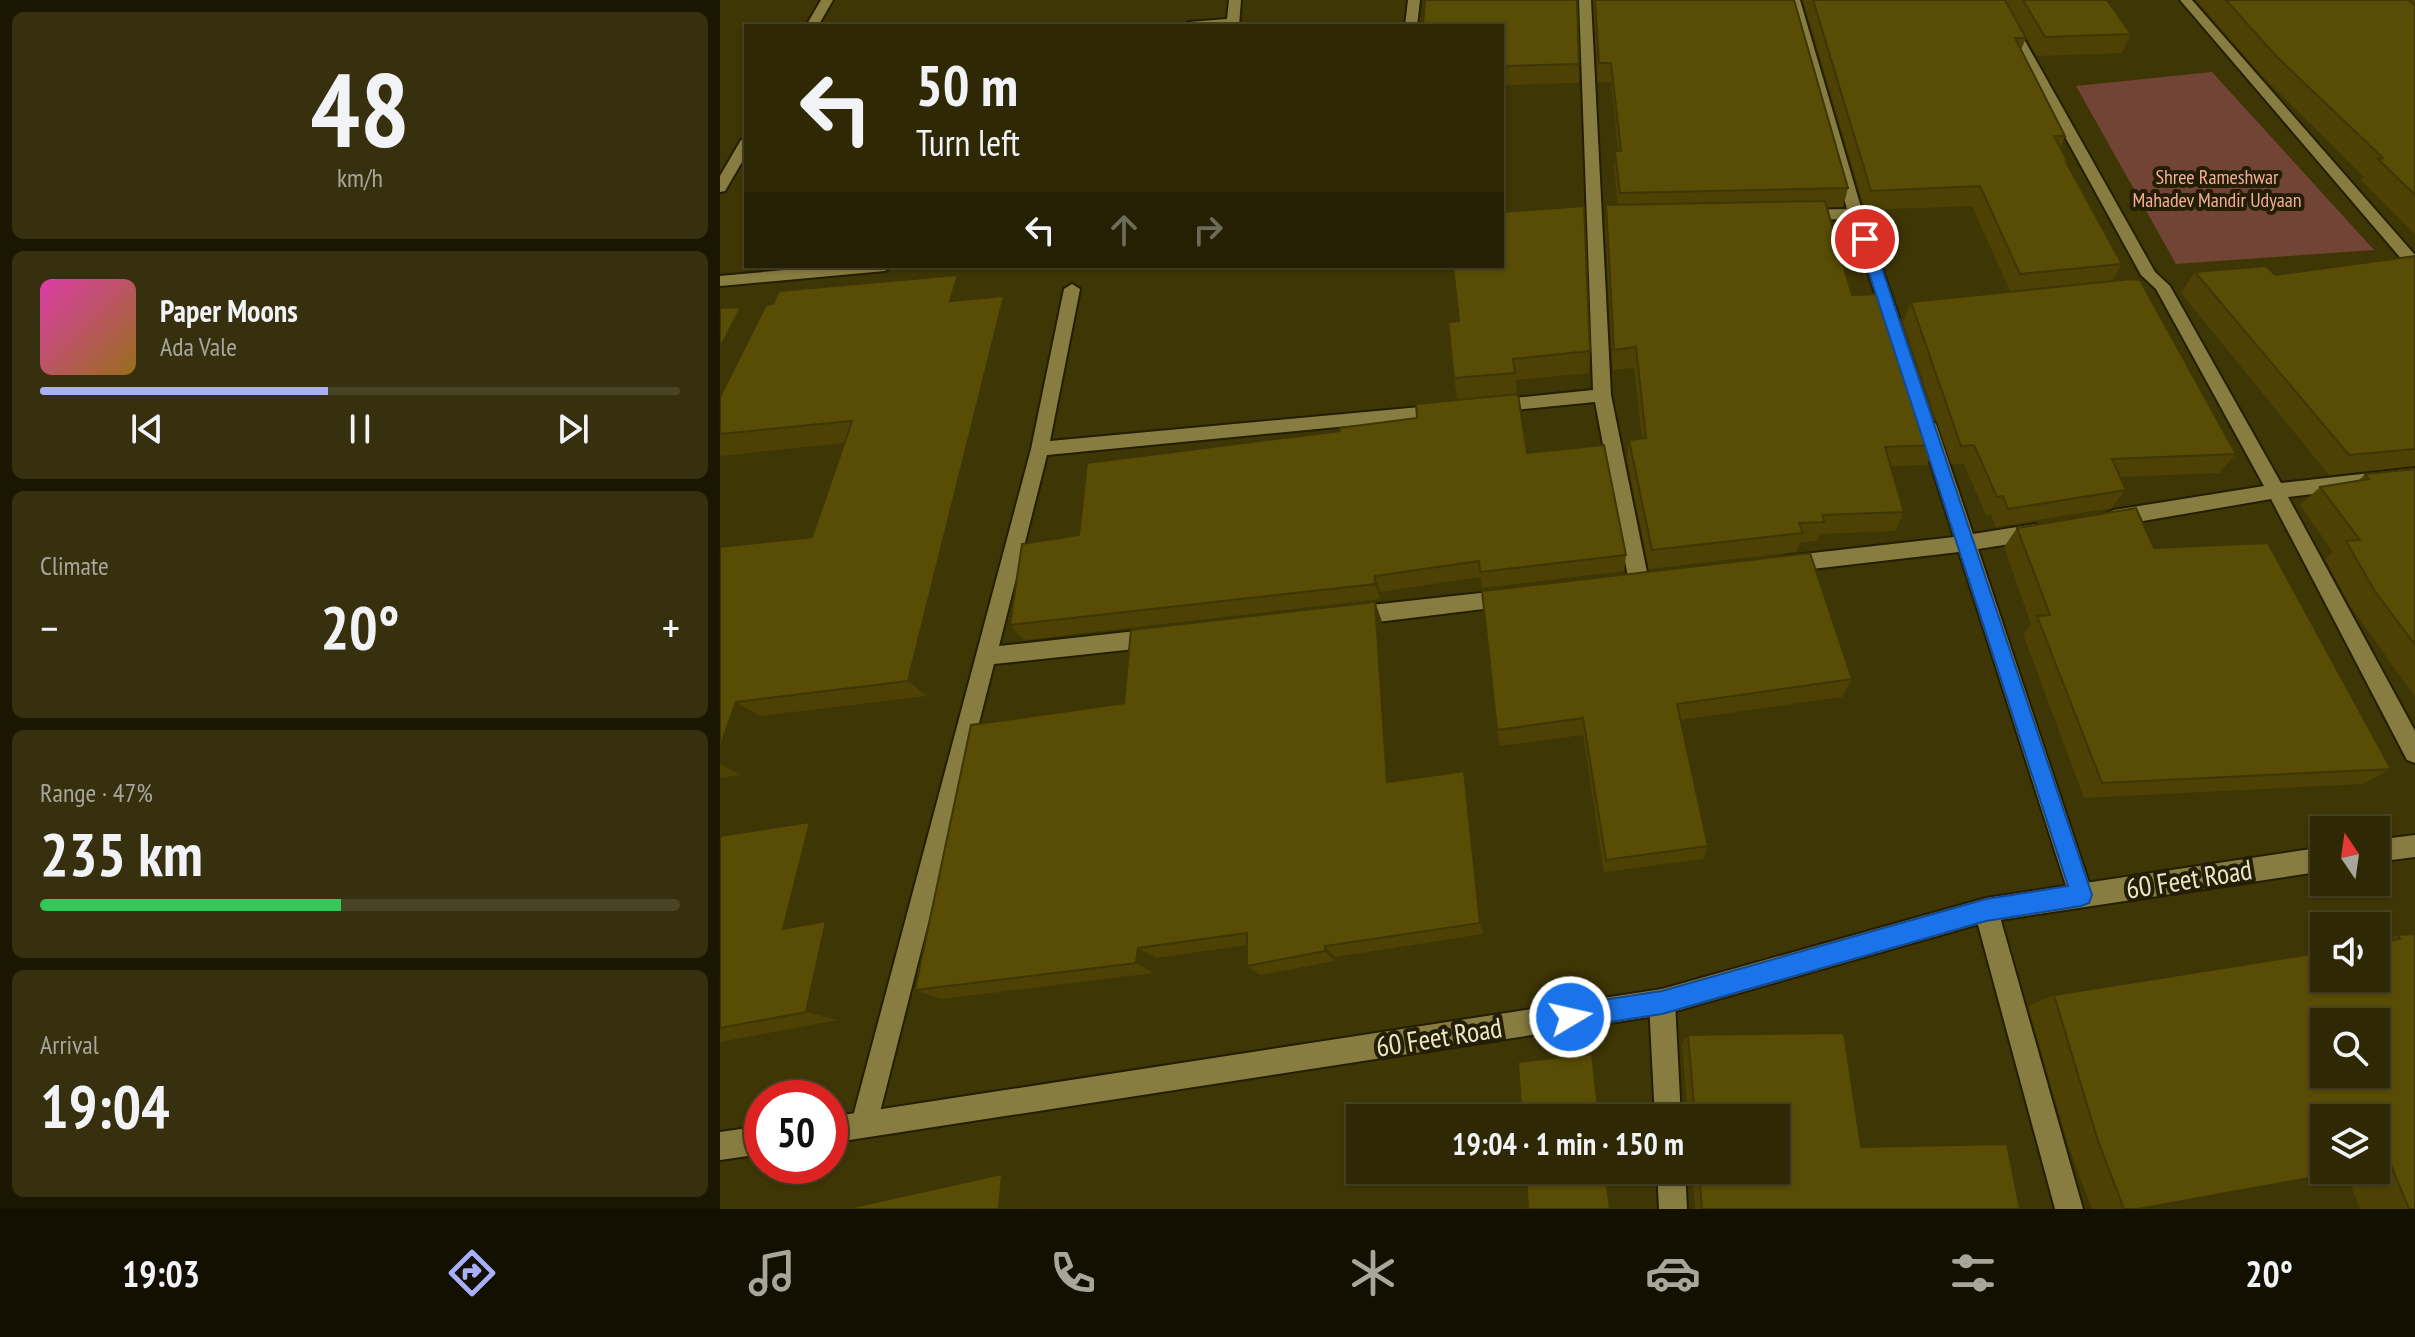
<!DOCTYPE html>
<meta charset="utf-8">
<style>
body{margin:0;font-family:"PT Sans Narrow",sans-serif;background:#37300e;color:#f1f3f6;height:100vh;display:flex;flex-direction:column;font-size:30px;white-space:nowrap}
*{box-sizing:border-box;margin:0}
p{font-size:26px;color:#a7a69a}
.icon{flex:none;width:44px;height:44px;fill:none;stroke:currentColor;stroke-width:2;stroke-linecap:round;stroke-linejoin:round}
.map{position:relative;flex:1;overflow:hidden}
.panel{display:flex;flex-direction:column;gap:12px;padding:12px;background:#1a1602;width:720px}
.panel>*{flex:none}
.guide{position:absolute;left:24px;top:24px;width:760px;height:244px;border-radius:0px;box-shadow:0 2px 6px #0004,0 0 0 2px #4a4426;background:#2f2804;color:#f1f3f6;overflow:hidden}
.needle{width:52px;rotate:347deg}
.tools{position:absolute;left:1590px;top:816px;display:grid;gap:16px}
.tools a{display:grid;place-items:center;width:80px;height:80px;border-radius:0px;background:#2f2804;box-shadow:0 2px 6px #0004,0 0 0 2px #4a4426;font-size:40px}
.speed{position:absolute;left:24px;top:1080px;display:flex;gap:16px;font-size:40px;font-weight:700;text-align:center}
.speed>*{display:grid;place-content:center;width:104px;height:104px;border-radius:50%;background:#2f2804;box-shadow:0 2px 6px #0004,0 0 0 2px #4a4426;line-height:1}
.speed .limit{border:12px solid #d22;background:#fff;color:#111}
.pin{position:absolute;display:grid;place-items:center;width:68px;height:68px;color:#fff;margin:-34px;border:4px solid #fff;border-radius:50%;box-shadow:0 2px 8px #0007}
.me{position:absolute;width:88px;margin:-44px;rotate:81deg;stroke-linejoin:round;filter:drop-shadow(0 0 6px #0008)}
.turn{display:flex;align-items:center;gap:28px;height:168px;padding:0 40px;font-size:36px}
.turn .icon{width:104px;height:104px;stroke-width:2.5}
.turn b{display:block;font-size:56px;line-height:68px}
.lanes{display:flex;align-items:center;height:76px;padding:0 40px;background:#0003;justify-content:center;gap:40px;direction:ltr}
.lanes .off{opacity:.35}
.big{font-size:60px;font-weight:700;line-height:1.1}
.panel .card{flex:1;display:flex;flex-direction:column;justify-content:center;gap:12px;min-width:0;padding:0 28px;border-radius:12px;background:#37300e}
.panel .dial{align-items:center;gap:0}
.dial b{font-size:104px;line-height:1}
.song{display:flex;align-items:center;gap:24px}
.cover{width:96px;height:96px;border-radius:12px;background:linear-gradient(135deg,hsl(320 70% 55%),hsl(40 70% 35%))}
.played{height:8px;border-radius:4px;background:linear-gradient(90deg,#a8b0fc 45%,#4a4426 45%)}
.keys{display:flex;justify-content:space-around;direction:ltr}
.heat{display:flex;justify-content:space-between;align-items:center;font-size:44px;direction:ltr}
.charge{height:12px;border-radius:6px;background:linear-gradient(90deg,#34c759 47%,#4a4426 0)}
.trip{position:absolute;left:626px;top:1104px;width:444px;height:80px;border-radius:0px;background:#2f2804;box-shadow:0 2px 6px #0004,0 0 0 2px #4a4426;font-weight:700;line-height:80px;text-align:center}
.tabs{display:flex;height:128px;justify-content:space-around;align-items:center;background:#131002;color:#a7a69a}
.tabs .icon{width:56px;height:56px}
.tabs .active{color:#a8b0fc}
.tabs b{font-size:36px;color:#f1f3f6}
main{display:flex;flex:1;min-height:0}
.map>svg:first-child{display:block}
.green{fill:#724436}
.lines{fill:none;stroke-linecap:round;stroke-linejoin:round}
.minor-casing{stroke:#241e00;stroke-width:4}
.secondary-casing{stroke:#241e00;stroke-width:4}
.minor{fill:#887d40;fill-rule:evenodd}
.secondary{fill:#887d40;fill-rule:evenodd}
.wall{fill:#4d4204;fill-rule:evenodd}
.shaded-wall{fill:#3e3604}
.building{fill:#594d05;stroke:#3e3604;stroke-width:2;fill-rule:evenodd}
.route{fill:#1a73e8;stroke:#114b97;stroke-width:2}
.labels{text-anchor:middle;stroke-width:8;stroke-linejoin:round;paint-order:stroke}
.far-park-label{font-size:20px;fill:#f5ad95;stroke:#231e05}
.near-street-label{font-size:28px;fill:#ebe5c7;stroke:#231e05}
</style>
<main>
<section class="panel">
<div class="card dial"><b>48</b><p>km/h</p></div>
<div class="card">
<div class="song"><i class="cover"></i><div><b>Paper Moons</b><p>Ada Vale</p></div></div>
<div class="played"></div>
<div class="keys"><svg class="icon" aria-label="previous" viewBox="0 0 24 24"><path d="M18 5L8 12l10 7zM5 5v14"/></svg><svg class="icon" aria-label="pause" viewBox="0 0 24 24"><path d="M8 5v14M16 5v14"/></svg><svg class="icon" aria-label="next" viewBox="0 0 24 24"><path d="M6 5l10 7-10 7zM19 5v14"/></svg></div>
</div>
<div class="card"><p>Climate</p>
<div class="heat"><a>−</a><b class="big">20°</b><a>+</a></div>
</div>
<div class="card"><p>Range · 47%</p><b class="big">235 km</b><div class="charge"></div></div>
<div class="card"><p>Arrival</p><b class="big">19:04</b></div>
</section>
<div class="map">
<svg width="1695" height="1209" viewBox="0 0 1695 1209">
<rect width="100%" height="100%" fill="#3f3605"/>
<polygon class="green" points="1492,72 1654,250 1456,264 1356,86"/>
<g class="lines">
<g class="minor-casing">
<g id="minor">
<polygon points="101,0 113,0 98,26 86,26"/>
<polygon points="509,0 521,0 519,26 463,26 469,22 507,19"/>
<polygon points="688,0 700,0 697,26 685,26"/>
<polygon points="859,0 871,0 891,395 929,582 926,588 919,590 912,588 909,582 875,402 774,412 765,406 774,400 873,390"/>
<polygon points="1068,0 1080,0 1143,214 1179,317 1177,321 1171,323 1163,317 1130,219 1084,220 1077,215 1084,210 1127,209"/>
<polygon points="1270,0 1282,0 1435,272 1450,286 1561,483 1695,468 1695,482 1568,497 1695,731 1695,763 1687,760 1551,499 1394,526 1387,523 1385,518 1387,513 1394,510 1544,486 1436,289 1421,275"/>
<polygon points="1460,0 1472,0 1695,255 1695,270 1690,269"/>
<polygon points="26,139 26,155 5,191 0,192 0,176 21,140"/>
<polygon points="108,266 173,266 165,271 0,286 0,276"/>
<polygon points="352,284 360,289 330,441 722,405 731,411 722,417 327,455 279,646 434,629 441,632 444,638 441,644 434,647 274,664 157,1124 153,1133 144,1137 135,1133 131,1124 311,449 344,289"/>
<polygon points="1207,417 1216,424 1253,534 1315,524 1322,527 1325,532 1322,537 1315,540 1258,549 1373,895 1369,903 1361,907 1353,903 1349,895 1239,552 1066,572 1059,570 1056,564 1059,558 1066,556 1234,537 1198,424"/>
<polygon points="788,590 795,592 798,598 795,604 788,606 633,625 626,622 623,616 626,610 633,607"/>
<polygon points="1266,898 1274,902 1278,910 1363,1209 1335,1209 1254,910 1258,902"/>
<polygon points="942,989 951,993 955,1002 961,1118 935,1118 929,1002 933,993"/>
<polygon points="937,1170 965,1170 967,1209 939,1209"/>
</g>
</g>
<g class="secondary-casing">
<g id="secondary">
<polygon points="1695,835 1695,857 1656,862 1656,840"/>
<polygon points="1604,847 1604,871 1266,922 942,1015 110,1143 110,1117 942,989 1266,898"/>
<polygon points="42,1126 42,1154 0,1160 0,1132"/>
</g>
</g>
<use href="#minor" class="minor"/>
<use href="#secondary" class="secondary"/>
</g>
<g class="wall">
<polygon points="873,0 1074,0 1128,188 1123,207 1107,207 1132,295 1216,445 1207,465 1170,466 1184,512 1175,531 1100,534 1097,541 1080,542 1076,552 929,569 907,460 909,440 922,438 914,368 893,370 885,227 886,205 898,205 894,170 895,151 898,151 891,82 878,82"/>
<polygon points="1083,0 1285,0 1306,38 1301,50 1345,136 1340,147 1348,162 1347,165 1402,264 1392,281 1516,454 1499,473 1400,477 1406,490 1391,508 1276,527 1271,515 1266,515 1244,464 1231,464 1183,322 1191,302 1290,291 1252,206 1145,210"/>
<polygon points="1285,0 1387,0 1411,34 1402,53 1317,56"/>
<polygon points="1476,0 1695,0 1695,234 1641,180 1644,177 1544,78"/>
<polygon points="782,26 859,64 859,83 782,85"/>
<polygon points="1695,256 1695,466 1609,475 1461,293 1475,272 1555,275"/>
<polygon points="252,296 251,299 284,296 296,317 207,696 40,716 21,775 0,778 0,547 92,537 124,443 0,456 0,308 37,323 53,304"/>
<polygon points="728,322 870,351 869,373 796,380 797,394 737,400"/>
<polygon points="807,453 906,555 904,571 762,588 761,577 660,592 660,599 304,640 290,625 359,535"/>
<polygon points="1695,469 1695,697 1631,607 1605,559 1613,552 1580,505 1600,487 1638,481 1645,474"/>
<polygon points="1297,528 1434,548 1671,769 1643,784 1364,798 1303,634 1311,624 1284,547"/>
<polygon points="655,602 662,622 672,781 748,786 763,934 615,957 615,961 540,975 527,966 527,945 436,958 434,973 222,999 195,990 404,703"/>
<polygon points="1132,679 1122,697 960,720 988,846 983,859 884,872 863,735 780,746 777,730"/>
<polygon points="90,822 119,836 99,923 106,921 135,932 118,1020 0,1042 0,836"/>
<path d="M1695 934V1209H1640L1625 1171 1418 1209H1372L1348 1145 1308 1006 1334 995 1656 978V942L1678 935ZM1656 1118V1170H1604Z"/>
<polygon points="968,1035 1141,1147 1300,1209 975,1209 972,1170 1056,1170 1056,1118 968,1118 962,1043"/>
</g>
<g class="shaded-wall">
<polygon points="0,0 15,0 0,25"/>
<polygon points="238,275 252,296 244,321 230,301"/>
<polygon points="284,296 296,317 207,696 188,681"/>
<polygon points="21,307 40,327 0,408 0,348"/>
<polygon points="655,576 660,592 660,599 655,584"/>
<polygon points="655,602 662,622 673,797 667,782"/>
<polygon points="16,702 40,716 21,775 0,764 0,747"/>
<polygon points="744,771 748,786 763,934 760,923"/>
<polygon points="90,822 119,836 95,940 63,929"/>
<polygon points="106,921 135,932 118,1020 86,1012"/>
<polygon points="605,946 615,957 615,961 605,951"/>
<polygon points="418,948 436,958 434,973 416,963"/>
<polygon points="282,1174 313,1176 310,1209 279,1209"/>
<rect x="27" y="1207" width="45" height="2"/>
</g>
<g class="building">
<polygon points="705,0 857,0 859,64 782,66 782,26 703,26"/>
<polygon points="875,0 1074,0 1128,188 900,193 895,151 901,151 891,63 879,63"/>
<polygon points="1093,0 1285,0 1306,38 1295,38 1345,136 1334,136 1348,162 1346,162 1402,264 1300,274 1260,186 1151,191"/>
<polygon points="1303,0 1387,0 1411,34 1325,37"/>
<polygon points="1506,0 1689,0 1695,5 1695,195 1658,159 1663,158 1557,57"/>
<polygon points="1105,201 1132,295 1165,294 1216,445 1165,447 1184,512 1103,515 1104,522 1079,523 1083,533 932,550 909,440 926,438 916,347 894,350 886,205"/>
<polygon points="864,206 870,351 793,359 795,373 734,378 728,322 739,321 733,266 782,266 782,212"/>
<polygon points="1695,256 1695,449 1629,455 1475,272 1546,266 1555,275"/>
<polygon points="238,275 230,301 284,296 188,681 16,702 0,747 0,547 92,537 132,421 0,434 0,397 46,305 53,304 59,291"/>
<polygon points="1412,279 1420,280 1516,454 1392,459 1406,490 1288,509 1283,496 1277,497 1254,445 1241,446 1191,302"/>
<polygon points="21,307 0,348 0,308"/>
<polygon points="798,394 807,453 884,445 906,555 760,572 759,561 655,576 655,584 290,625 302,544 359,535 367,463 620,431 620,428 697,418 696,404"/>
<polygon points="1695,469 1695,645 1654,590 1626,541 1640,540 1600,487 1649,479 1645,474"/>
<polygon points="1416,508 1434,548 1548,543 1671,769 1382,783 1317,616 1330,615 1297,528"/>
<polygon points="1090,553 1132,679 957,704 988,846 886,860 863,718 777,730 762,591"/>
<polygon points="655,602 667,782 744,771 760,923 605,946 605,951 527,966 527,933 418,948 416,963 195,990 251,725 404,703 411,630"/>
<polygon points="90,822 63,929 106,921 86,1012 0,1028 0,836"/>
<path d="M1695 934V1209H1689L1670 1163 1656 1166V1118H1604V1170H1633L1418 1209H1404L1378 1141 1334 995 1604 952V978H1656V943L1680 939 1678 935ZM1604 1022H1656V1074H1604Z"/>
<polygon points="1124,1033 1141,1147 1287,1144 1300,1209 982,1209 979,1170 1056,1170 1056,1118 975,1118 968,1035"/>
<polygon points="872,1054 879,1118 802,1118 798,1062"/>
<polygon points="806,1170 885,1170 890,1209 808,1209"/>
<polygon points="282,1174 279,1209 124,1209"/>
</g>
<polygon class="route" points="1145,235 1152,239 1372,895 1369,903 1361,906 1266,921 942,1014 850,1028 842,1025 839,1017 842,1008 850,1005 942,991 1266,899 1348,886 1138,239"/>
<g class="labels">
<g class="far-park-label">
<text x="1497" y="184">Shree Rameshwar<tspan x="1497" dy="23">Mahadev Mandir Udyaan</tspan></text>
</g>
<g class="near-street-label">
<text transform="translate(1469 879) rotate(-9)" y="10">60 Feet Road</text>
<text transform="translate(719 1037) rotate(-9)" y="10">60 Feet Road</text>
</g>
</g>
</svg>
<div class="tools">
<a><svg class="needle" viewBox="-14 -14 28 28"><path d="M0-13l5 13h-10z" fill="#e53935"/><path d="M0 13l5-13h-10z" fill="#a7a69a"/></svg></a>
<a><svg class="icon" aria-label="sound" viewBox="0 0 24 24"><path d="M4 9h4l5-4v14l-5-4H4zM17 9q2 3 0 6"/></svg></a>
<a><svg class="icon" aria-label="search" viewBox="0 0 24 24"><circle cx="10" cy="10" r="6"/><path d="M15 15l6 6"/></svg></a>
<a><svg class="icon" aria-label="layers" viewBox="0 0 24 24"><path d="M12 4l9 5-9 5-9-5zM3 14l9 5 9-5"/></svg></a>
</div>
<div class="speed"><div class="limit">50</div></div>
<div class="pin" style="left:1145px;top:239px;background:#d93025"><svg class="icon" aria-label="arrive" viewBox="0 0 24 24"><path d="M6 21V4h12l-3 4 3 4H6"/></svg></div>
<svg class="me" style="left:850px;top:1017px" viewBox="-20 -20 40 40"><circle r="17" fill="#1a73e8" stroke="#fff" stroke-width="3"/><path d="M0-11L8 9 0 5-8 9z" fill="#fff"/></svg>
<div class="trip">19:04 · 1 min · 150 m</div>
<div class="guide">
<div class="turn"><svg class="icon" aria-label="left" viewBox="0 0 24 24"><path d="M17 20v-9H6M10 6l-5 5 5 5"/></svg><div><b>50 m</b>Turn left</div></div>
<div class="lanes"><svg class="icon" aria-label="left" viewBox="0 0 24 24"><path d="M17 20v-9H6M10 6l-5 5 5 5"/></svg><svg class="icon off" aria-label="ahead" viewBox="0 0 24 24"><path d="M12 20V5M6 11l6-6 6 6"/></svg><svg class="icon off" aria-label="right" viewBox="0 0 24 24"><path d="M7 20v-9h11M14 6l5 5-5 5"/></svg></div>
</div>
</div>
</main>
<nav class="tabs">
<b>19:03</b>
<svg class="icon active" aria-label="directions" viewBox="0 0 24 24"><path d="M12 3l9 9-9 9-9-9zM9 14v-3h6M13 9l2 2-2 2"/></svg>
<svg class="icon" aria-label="music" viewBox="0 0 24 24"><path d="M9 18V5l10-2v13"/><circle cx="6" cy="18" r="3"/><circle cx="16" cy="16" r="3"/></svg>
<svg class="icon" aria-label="phone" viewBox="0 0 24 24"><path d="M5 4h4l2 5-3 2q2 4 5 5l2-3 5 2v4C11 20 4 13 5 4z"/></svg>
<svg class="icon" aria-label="climate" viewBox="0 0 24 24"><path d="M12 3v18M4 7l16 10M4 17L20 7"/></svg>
<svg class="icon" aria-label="car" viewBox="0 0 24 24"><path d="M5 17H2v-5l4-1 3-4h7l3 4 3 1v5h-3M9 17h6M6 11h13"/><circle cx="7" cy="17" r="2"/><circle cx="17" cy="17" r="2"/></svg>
<svg class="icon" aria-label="filters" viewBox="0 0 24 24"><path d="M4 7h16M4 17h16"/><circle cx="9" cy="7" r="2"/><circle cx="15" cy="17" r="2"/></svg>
<b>20°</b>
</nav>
